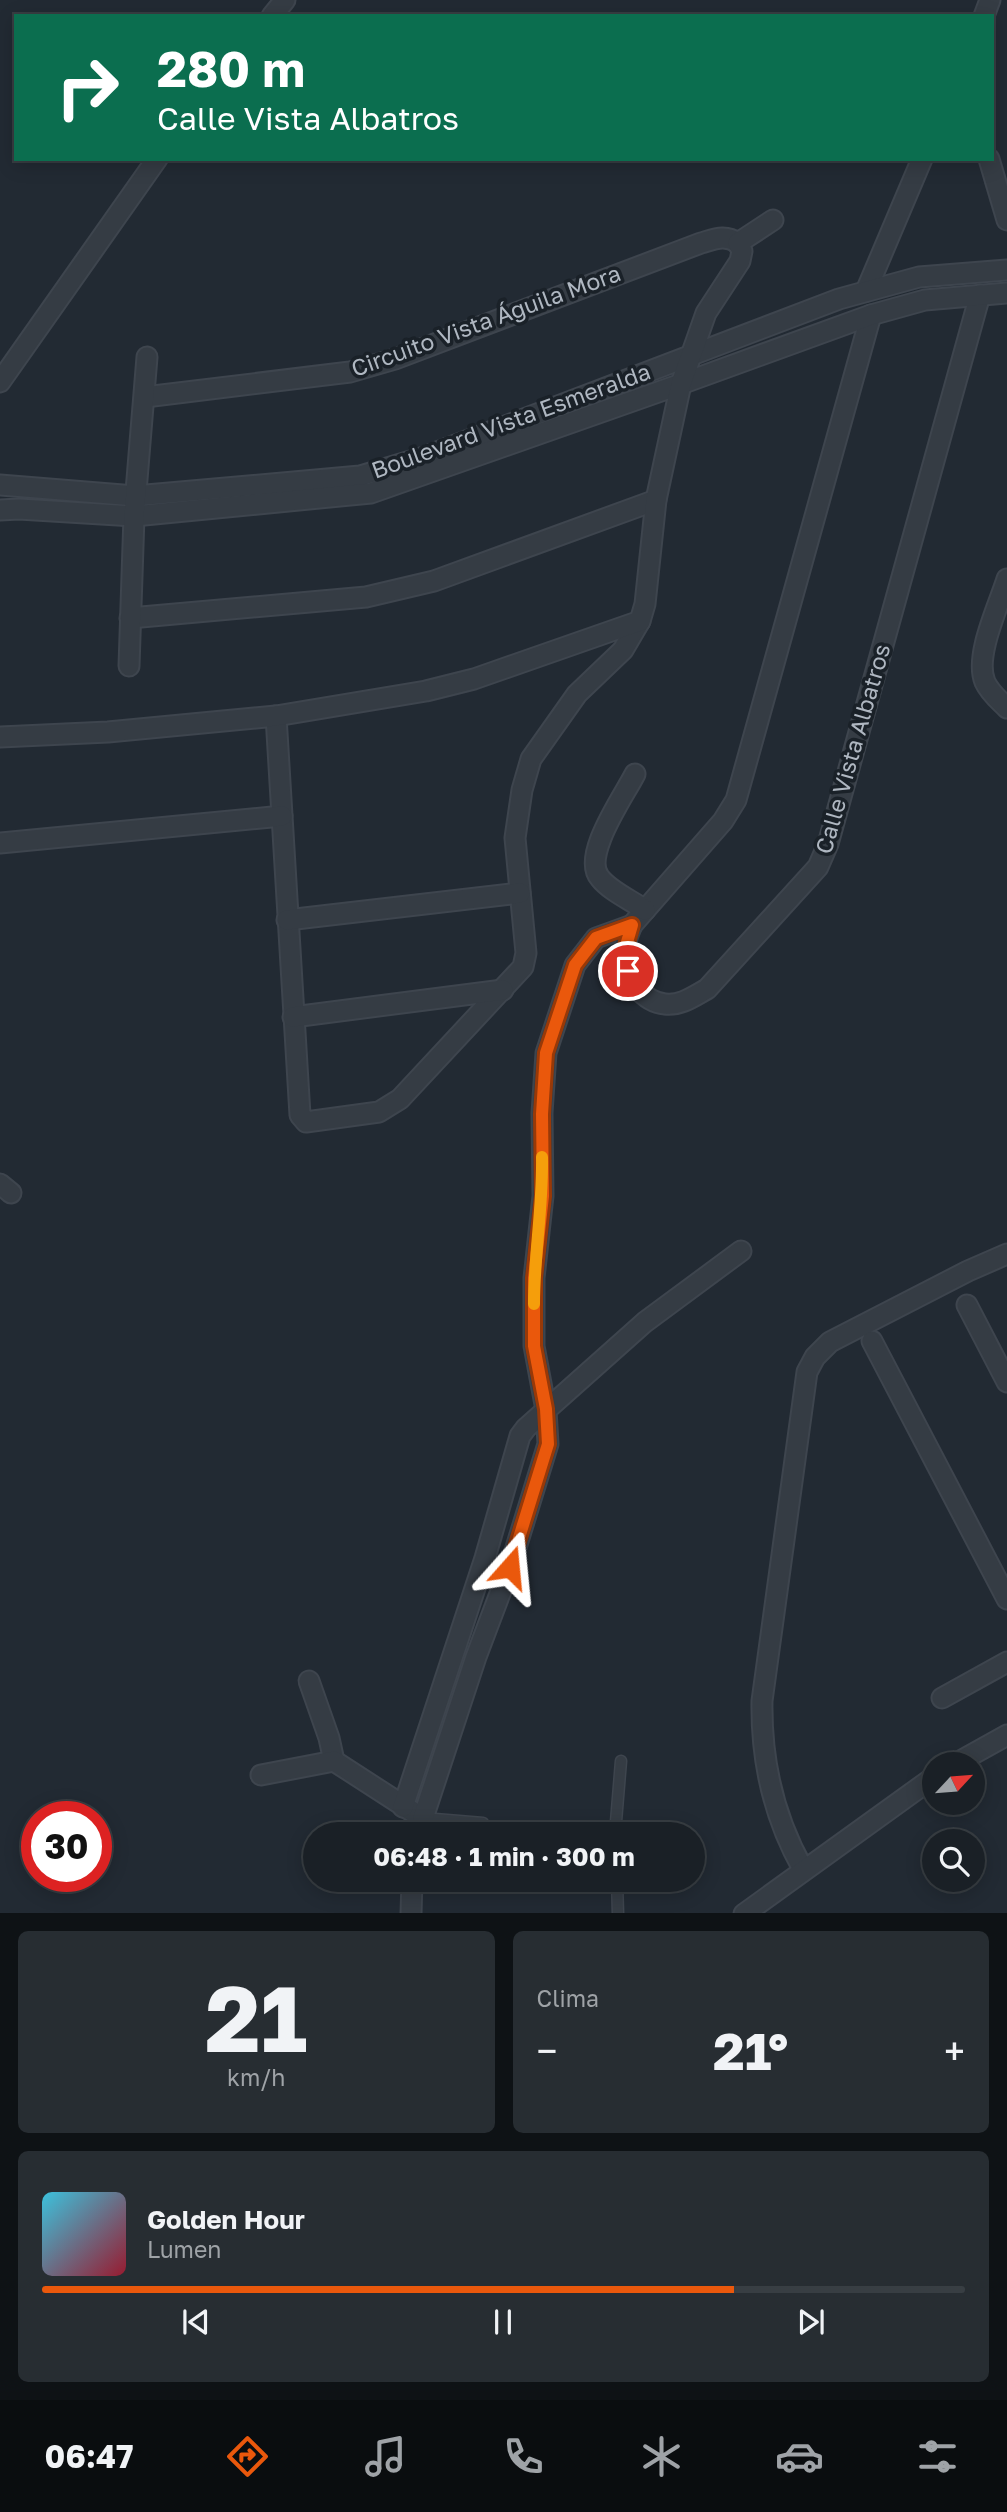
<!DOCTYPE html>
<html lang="es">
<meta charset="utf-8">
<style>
body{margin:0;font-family:"Golos Text",sans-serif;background:#272d32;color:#f1f3f6;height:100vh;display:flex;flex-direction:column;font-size:26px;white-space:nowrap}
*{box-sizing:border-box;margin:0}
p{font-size:23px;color:#9fa3a7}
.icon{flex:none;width:38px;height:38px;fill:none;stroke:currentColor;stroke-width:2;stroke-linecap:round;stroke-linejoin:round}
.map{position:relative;height:1913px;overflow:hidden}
.side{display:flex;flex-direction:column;gap:18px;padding:18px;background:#0e1215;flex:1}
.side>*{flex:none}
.hud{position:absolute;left:14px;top:14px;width:980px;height:147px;border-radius:0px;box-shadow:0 4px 18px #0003,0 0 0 2px #383e43;background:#0b6e4f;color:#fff;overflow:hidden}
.needle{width:46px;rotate:64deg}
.fabs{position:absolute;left:922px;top:1752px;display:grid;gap:14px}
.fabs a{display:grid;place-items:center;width:63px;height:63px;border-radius:50%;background:#1a2026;box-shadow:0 4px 18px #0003,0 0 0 2px #383e43;font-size:35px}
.speed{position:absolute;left:21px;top:1801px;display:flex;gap:14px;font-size:35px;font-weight:700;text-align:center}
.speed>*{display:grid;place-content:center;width:91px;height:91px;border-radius:50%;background:#1a2026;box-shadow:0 4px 18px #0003,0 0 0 2px #383e43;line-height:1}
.speed .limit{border:10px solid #d22;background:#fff;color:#111}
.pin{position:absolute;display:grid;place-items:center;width:60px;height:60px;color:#fff;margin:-30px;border:4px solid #fff;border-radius:50%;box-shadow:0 2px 7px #0007}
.me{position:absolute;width:77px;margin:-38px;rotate:18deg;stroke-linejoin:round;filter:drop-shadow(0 0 5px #0008)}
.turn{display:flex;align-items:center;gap:24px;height:147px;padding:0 28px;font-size:32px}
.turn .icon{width:91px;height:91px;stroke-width:2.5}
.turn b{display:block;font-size:49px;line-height:60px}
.big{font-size:52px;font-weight:700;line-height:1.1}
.side .card{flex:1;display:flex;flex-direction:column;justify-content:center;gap:10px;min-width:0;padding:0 24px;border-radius:10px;background:#272d32}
.side .dial{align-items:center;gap:0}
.dial b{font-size:91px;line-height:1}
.song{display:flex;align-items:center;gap:21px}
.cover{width:84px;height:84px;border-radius:10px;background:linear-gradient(135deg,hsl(190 70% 55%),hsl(350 70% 35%))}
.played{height:7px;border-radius:4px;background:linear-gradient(90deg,#ea580c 75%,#383e43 75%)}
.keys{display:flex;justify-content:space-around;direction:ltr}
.heat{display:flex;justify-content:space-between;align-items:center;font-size:38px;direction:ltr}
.side .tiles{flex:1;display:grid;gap:18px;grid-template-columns:1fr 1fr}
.card:last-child{grid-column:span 2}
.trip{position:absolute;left:303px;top:1822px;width:402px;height:70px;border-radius:35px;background:#1a2026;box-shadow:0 4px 18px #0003,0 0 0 2px #383e43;font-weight:700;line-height:70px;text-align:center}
.dock{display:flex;height:112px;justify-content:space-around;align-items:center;background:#0a0d0f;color:#9fa3a7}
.dock .icon{width:49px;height:49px}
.dock .selected{color:#ea580c}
.dock b{font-size:32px;color:#f1f3f6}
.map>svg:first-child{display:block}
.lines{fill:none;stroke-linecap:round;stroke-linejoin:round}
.service-casing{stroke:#3e454e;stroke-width:13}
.minor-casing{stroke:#3e454e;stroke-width:23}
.service{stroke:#353c44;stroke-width:10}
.minor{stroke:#353c44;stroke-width:19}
.route-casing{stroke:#983908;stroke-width:18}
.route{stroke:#ea580c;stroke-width:12}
.slow{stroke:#f59e0b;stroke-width:12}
.labels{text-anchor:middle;stroke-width:7;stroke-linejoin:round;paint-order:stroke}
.street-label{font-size:23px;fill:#afb7c1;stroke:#1a2128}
</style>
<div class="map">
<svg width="1007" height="1914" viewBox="0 0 1007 1914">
<rect width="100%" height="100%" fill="#222a33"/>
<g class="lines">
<g class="service-casing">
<g id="service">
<polyline points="423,1818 483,1823"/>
<polyline points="615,1834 621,1761"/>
<polyline points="617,1880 618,1914"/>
</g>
</g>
<g class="minor-casing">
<g id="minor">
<polyline points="272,16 285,0"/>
<polyline points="984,16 990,0"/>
<polyline points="989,159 1007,220"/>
<polyline points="866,291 922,159"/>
<path d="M871 315 736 800 723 821 632 925C628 934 623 946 624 957 626 978 643 1002 665 1004 681 1006 694 996 707 989L818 867 828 844 980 295"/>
<polyline points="0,382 157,159"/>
<path d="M145 397 350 372 395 359 701 243C715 239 725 234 738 243"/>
<polyline points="0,485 135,496 360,476 424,457 839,299 919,277 1007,270"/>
<polyline points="0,510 19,509 134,516 371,493 681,384 871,315 925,300 1007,293"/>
<path d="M1007 579C999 605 974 656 985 682 990 693 999 700 1007 708"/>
<polyline points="130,618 366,597 434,581 656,500"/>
<polyline points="129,666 134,516 147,357"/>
<polyline points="276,716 300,1115 306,1122 379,1112 400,1099 523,967 526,953 515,838 522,790 531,759 577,694 623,650 640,621"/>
<polyline points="0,737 108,732 276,716 426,691 474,679 640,621 645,604 656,500 681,384 706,313 740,261 742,251 738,243 773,220"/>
<path d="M635 774C624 796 581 856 600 878 610 891 631 900 645 910"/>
<polyline points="0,843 282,816"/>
<polyline points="287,920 520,893"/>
<polyline points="293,1017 503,990"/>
<polyline points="0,1184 11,1193"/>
<polyline points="967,1305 1007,1382"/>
<polyline points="872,1341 1007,1599"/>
<polyline points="309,1681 329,1738 334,1761"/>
<polyline points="942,1698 1007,1662"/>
<polyline points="955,1764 1007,1735"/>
<polyline points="261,1775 334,1761 413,1812"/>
<polyline points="403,1807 485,1558 520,1436 526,1428 645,1322 741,1251"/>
<polyline points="420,1834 423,1818 476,1657 510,1567 548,1444 546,1410 534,1346 534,1278 543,1196 542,1113 546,1053 575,965 596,938 632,925"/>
<path d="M803 1869C773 1816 761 1761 762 1701L807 1372 815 1357 830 1342 968 1271 1007 1254"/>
<polyline points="411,1914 412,1880"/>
<polyline points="744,1914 934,1777"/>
</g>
</g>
<use href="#service" class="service"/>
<use href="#minor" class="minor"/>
</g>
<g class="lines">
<g class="route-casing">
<polyline id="route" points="510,1567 548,1444 546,1409 534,1346 534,1278 543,1196 542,1114 546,1053 575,965 596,938 632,925 623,956 628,971"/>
</g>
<use href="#route" class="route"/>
<path class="slow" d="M534 1304C534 1255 543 1207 542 1157"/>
</g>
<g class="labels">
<g class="street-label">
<text transform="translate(486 321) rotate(-20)" y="8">Circuito Vista Águila Mora</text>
<text transform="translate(511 421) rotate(-20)" y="8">Boulevard Vista Esmeralda</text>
<text transform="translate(853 749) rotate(-74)" y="8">Calle Vista Albatros</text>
</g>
</g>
</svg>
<div class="fabs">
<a><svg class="needle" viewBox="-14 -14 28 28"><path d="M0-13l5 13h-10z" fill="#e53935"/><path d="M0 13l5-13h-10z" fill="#9fa3a7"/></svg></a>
<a><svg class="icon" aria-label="search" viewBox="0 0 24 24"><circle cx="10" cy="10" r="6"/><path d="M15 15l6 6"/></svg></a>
</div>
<div class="speed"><div class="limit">30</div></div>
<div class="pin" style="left:628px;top:971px;background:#d93025"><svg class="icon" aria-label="arrive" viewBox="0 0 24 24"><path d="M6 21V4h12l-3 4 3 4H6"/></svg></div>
<svg class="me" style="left:510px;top:1567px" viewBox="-20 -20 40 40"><path d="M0-17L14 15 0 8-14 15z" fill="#ea580c" stroke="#fff" stroke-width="4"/></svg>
<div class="trip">06:48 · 1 min · 300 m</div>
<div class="hud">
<div class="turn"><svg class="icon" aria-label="right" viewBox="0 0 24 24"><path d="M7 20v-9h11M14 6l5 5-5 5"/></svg><div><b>280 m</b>Calle Vista Albatros</div></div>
</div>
</div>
<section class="side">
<div class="tiles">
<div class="card dial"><b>21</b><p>km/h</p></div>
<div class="card"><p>Clima</p>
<div class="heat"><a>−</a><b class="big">21°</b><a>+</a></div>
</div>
<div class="card">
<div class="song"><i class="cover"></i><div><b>Golden Hour</b><p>Lumen</p></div></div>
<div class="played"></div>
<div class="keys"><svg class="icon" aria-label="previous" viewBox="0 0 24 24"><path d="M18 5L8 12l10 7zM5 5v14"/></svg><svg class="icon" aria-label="pause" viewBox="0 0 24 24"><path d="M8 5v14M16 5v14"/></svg><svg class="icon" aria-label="next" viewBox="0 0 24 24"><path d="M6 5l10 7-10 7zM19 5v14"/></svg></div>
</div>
</div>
</section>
<nav class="dock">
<b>06:47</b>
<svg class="icon selected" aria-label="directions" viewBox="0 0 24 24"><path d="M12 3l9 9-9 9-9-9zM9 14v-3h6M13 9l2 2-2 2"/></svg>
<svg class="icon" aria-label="music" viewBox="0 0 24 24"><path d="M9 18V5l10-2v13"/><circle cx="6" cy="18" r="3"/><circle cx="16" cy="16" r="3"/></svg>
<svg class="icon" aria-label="phone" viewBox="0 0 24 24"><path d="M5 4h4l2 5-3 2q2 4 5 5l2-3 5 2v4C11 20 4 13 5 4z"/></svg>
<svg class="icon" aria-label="climate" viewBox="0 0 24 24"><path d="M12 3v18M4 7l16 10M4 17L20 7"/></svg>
<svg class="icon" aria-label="car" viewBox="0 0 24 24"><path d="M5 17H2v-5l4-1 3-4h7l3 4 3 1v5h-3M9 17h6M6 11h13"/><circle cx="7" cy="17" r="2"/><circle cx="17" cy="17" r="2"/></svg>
<svg class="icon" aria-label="filters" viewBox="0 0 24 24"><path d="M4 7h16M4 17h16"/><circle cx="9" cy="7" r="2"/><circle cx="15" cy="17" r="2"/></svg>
</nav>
